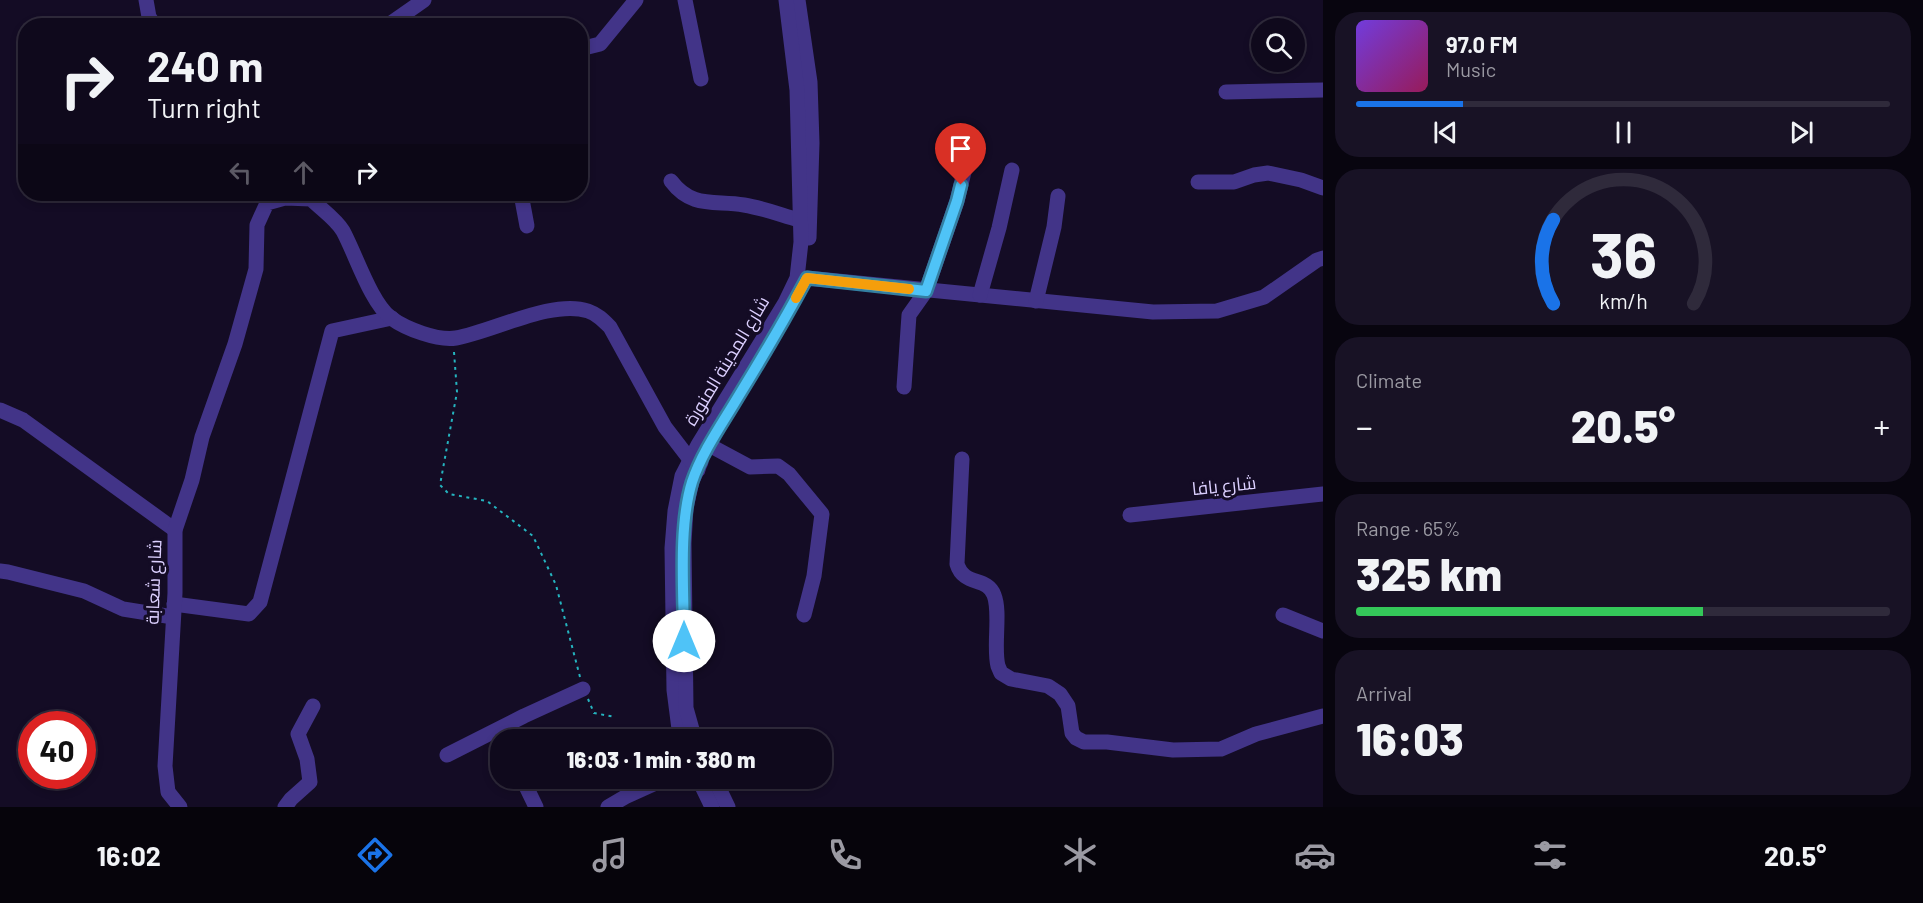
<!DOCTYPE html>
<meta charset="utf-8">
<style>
body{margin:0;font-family:Barlow,Cairo,sans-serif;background:#181225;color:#f1f3f6;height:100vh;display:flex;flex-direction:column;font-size:22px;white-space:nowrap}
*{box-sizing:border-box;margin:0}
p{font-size:20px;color:#9b9aa3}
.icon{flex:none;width:33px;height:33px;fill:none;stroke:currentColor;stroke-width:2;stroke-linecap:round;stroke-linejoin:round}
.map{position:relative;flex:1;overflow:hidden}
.side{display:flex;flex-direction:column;gap:12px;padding:12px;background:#08050f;width:600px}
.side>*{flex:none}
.guide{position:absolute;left:18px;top:18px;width:570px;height:183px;border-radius:24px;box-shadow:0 3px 9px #0003,0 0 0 2px #2f2a3b;background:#0f091c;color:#f1f3f6;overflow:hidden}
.controls{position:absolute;left:1251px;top:18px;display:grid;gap:12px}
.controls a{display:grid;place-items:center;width:54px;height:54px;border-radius:50%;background:#0f091c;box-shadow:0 3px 9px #0003,0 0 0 2px #2f2a3b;font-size:30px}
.speed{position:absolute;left:18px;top:711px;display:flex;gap:12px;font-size:30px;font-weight:700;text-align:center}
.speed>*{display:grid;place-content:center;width:78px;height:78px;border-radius:50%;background:#0f091c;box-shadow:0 3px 9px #0003,0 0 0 2px #2f2a3b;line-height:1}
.speed .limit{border:9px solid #d22;background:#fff;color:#111}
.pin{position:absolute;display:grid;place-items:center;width:51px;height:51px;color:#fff;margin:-62px -26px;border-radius:50% 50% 50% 0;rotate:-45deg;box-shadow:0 0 6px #0007}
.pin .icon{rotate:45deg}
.me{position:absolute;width:66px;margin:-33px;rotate:0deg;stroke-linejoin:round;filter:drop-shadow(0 0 4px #0008)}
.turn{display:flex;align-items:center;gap:21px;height:126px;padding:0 30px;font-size:27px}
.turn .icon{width:78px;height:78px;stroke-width:2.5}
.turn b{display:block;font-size:42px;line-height:51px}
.lanes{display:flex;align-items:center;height:57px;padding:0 30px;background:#0003;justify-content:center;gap:30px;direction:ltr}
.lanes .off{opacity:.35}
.big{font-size:45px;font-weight:800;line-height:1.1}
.side .card{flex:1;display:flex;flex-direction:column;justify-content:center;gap:9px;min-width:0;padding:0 21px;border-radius:24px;background:#181225}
.side .dial{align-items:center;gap:0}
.dial svg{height:156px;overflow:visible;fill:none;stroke:#2f2a3b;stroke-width:7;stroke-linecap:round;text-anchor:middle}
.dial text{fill:#f1f3f6;stroke:none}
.song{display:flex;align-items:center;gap:18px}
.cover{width:72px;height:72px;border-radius:9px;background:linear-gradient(135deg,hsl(260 70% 55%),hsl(330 70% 35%))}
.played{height:6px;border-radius:3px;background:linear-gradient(90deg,#1a73e8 20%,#2f2a3b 20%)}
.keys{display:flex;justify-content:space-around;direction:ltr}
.heat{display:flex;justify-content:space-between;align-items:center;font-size:33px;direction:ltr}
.charge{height:9px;border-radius:4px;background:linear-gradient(90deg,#34c759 65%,#2f2a3b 0)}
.trip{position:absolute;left:490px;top:729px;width:342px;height:60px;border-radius:24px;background:#0f091c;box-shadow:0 3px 9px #0003,0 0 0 2px #2f2a3b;font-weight:800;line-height:60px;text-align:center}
.dock{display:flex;height:96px;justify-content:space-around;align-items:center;background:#06040b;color:#9b9aa3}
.dock .icon{width:42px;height:42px}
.dock .current{color:#1a73e8}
.dock b{font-size:27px;color:#f1f3f6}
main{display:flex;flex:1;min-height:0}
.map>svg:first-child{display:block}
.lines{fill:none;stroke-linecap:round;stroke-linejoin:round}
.path{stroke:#25b4bf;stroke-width:2;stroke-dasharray:3 4.5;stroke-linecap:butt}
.minor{stroke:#423488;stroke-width:15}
.route-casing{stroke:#337fa1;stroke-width:15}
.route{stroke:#4fc3f7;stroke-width:10}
.slow{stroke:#f59e0b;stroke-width:10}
.labels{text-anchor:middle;stroke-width:6;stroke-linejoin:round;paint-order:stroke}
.street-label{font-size:18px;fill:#dcd0ff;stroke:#140c25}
</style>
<main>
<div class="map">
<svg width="1323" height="807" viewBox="0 0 1323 807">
<rect width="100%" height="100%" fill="#140c25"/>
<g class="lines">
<g class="path">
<polyline points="454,352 457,392 440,485 449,494 487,501 533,536 556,585 580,677"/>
<polyline points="588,699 594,713 615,717"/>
</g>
<g class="minor">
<polyline points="146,0 149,17 155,26"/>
<polyline points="685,0 701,79"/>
<polyline points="798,0 810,82 812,143 809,238"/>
<polyline points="387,26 424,0"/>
<polyline points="580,49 600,44 636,0"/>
<polyline points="1226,92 1323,90"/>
<path d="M671 181C692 209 715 200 744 205 763 208 781 215 799 220"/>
<polyline points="1198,182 1234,182 1254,175 1268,173 1301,180 1323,188"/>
<polyline points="521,194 527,226"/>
<polyline points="807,278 1153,312 1217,311 1264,297 1317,260 1323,258"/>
<polyline points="980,295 999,228 1012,170"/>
<polyline points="1036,301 1054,227 1058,196"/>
<polyline points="904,387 909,315 926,291 957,201 965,168"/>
<polyline points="0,410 23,420 175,530"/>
<polyline points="709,445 750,467 778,466 789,474 822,514 814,576 804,615"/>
<path d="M962 459 957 564C964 587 987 576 994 595 1001 612 993 647 998 666L1001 673 1011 679 1048 686 1060 694 1068 706 1072 733 1076 738 1084 742H1107L1173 750 1221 749 1256 734 1323 716"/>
<polyline points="1130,515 1323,494"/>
<polyline points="0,571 8,572 84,591 123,609 173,617"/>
<polyline points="174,604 249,614 260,602 332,331 392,318"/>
<polyline points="1283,615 1323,631"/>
<polyline points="683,740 679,729 674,690 672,548 675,511 682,476 698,445 785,303 797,278 801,242 797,90 786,0"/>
<polyline points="695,740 686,708 684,543 686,508 692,481 701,462"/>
<polyline points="447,755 524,716 583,689"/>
<polyline points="522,778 536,807"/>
<polyline points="698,778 712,807"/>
<polyline points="714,778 728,807"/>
<path d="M180 807 168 792 165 766 175 593V530L192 480 202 437 235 344 256 269 257 225 267 203 285 198 311 199C321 209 336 219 343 231 356 255 371 303 391 318 406 329 438 341 456 338 492 332 552 299 588 311 597 314 603 320 610 327L665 427 698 470"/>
<polyline points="285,807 291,799 310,782 307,759 298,734 313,706"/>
<polyline points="608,807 625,797 667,778"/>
</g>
</g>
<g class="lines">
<g class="route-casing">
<path id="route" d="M684 641C684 593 678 527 692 482 702 452 722 424 738 397 762 358 785 319 807 278L926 291 957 201 961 185"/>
</g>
<use href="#route" class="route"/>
<polyline class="slow" points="796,298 807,278 909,289"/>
</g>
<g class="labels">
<g class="street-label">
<text transform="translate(727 361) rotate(-59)" y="6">شارع المدينة المنورة</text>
<text transform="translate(1224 486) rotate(-6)" y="6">شارع يافا</text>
<text transform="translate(154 582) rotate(-88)" y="6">شارع شعابة</text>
</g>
</g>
</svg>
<div class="controls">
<a><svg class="icon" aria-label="search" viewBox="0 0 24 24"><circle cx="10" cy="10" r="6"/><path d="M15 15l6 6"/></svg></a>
</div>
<div class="speed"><div class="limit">40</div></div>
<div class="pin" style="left:961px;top:185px;background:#d93025"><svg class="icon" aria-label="arrive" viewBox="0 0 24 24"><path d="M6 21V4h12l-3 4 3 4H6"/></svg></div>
<svg class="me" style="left:684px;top:641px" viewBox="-20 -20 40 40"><circle r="19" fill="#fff"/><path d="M0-13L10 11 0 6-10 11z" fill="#4fc3f7"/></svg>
<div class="trip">16:03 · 1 min · 380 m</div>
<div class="guide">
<div class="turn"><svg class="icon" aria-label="right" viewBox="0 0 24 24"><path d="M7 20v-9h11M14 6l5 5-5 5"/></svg><div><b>240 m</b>Turn right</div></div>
<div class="lanes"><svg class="icon off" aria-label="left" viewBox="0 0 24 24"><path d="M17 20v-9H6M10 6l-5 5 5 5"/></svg><svg class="icon off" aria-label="ahead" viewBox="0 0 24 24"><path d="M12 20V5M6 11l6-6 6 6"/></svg><svg class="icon" aria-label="right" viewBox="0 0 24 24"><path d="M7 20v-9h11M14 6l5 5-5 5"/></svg></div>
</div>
</div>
<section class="side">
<div class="card">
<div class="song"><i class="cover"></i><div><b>97.0 FM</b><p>Music</p></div></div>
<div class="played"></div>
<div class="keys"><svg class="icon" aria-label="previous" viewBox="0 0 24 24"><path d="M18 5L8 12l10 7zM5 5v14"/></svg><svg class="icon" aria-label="pause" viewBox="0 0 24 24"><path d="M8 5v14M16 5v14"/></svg><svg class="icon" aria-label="next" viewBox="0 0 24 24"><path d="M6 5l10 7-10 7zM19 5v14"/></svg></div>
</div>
<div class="card dial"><svg viewBox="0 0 100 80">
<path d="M14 69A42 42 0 1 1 86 69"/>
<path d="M14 69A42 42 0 0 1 14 26" stroke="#1a73e8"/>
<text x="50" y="56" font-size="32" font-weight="700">36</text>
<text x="50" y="72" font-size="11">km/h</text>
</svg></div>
<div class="card"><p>Climate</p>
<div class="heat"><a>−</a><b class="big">20.5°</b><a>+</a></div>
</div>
<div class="card"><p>Range · 65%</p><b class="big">325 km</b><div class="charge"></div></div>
<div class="card"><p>Arrival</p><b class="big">16:03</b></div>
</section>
</main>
<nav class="dock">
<b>16:02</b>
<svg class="icon current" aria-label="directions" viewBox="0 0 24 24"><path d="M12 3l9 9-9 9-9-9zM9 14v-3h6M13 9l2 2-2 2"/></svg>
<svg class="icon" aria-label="music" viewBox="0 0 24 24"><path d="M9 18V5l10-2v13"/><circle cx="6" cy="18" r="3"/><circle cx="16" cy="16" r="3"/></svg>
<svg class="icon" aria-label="phone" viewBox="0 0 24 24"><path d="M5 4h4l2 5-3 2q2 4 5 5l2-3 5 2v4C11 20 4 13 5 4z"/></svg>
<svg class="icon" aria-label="climate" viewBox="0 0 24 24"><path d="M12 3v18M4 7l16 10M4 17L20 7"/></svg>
<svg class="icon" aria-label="car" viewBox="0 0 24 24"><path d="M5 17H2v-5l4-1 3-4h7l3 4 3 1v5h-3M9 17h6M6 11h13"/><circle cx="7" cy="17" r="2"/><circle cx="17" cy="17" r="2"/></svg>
<svg class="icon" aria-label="filters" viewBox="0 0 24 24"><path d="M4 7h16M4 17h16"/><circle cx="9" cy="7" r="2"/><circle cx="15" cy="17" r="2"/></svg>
<b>20.5°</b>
</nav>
